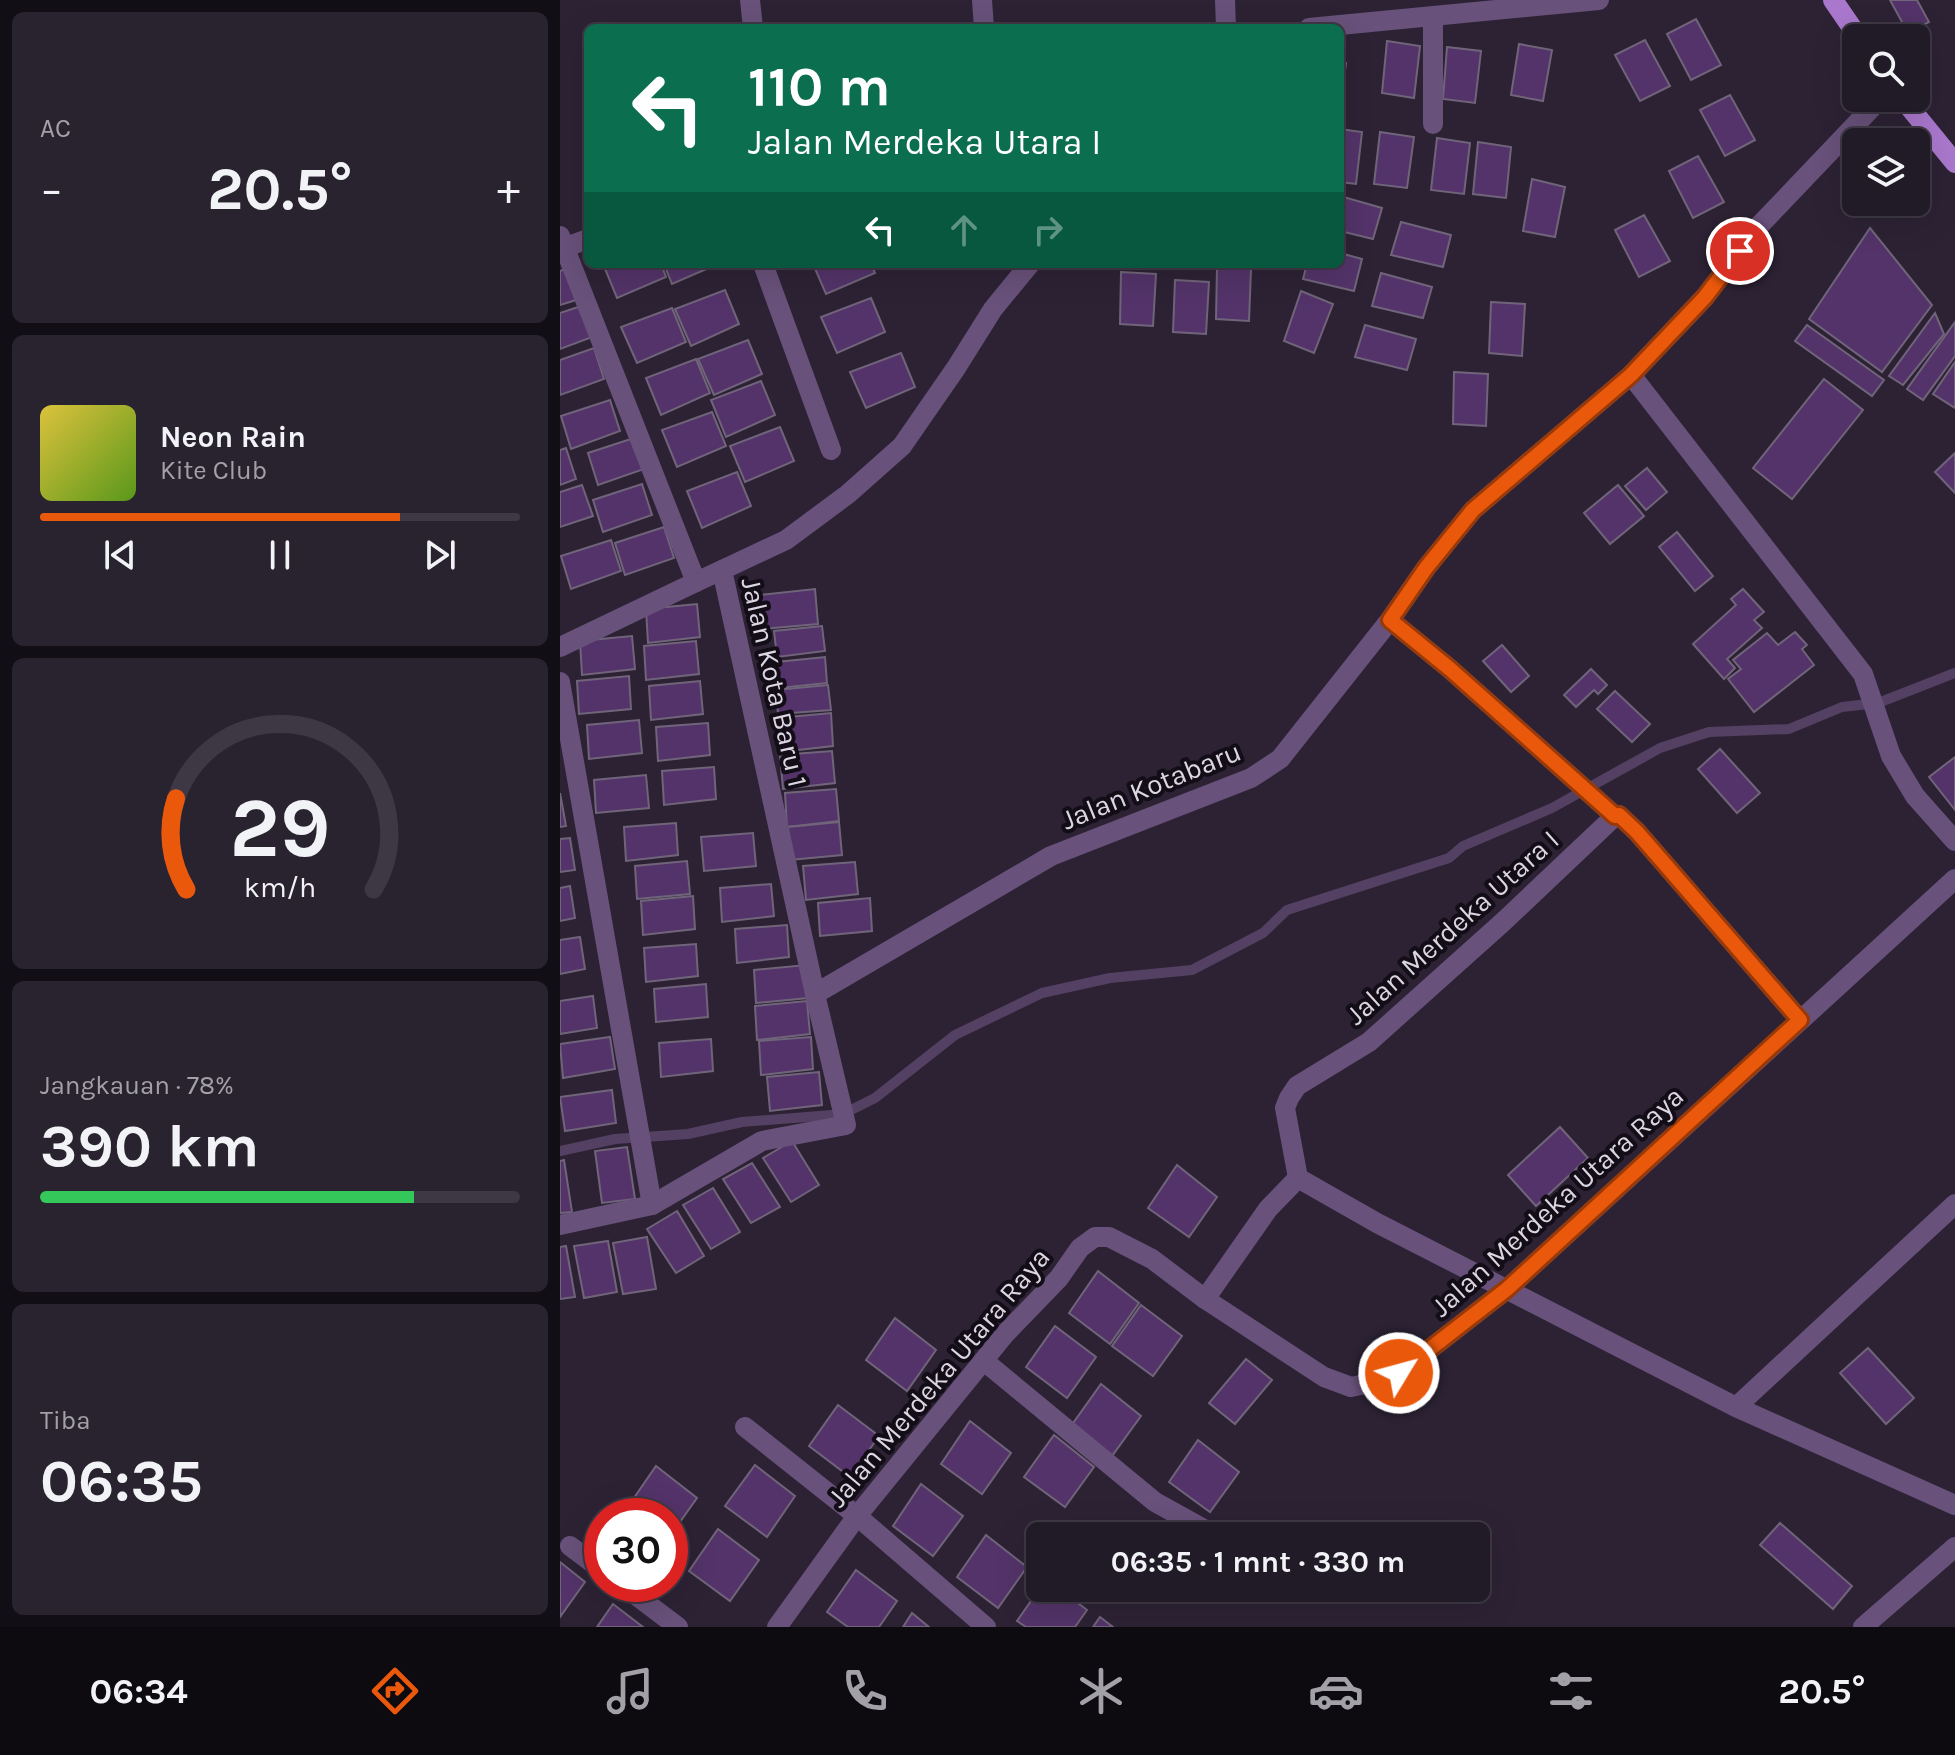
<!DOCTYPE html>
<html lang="id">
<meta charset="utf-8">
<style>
body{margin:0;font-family:Karla,sans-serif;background:#29232f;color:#f1f3f6;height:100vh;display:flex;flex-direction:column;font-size:30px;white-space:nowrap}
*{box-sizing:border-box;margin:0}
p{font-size:26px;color:#a2a1a7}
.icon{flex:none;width:44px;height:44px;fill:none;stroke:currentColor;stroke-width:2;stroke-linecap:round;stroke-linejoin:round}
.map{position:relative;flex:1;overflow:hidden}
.details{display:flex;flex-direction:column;gap:12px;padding:12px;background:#120e15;width:560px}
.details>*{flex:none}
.hud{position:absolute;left:24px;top:24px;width:760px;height:244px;border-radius:12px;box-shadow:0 8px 32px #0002,0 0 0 2px #3e3844;background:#0b6e4f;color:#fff;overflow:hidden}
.tools{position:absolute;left:1282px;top:24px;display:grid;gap:16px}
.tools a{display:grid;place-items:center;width:88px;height:88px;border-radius:12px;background:#211a27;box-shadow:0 8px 32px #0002,0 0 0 2px #3e3844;font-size:40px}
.speed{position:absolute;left:24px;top:1498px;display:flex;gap:16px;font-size:40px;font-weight:700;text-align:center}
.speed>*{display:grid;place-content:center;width:104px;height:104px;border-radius:50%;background:#211a27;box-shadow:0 8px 32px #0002,0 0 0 2px #3e3844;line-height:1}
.speed .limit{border:12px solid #d22;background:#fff;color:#111}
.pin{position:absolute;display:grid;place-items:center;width:68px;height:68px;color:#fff;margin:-34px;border:4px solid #fff;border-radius:50%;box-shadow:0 2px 8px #0007}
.me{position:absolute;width:88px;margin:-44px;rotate:53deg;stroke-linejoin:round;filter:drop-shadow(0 0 6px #0008)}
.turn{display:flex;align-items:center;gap:28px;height:168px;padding:0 32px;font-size:36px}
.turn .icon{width:104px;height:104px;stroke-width:2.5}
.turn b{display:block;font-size:56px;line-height:68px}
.lanes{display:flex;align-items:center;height:76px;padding:0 32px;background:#0003;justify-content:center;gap:40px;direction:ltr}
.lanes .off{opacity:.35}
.big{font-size:60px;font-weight:700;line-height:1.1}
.details .tile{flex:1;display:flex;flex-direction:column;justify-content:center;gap:12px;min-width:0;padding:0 28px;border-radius:12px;background:#29232f}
.details .dial{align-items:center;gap:0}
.dial svg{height:208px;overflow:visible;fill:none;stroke:#3e3844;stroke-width:7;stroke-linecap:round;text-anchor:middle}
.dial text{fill:#f1f3f6;stroke:none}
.song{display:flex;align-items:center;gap:24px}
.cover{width:96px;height:96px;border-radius:12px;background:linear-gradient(135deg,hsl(50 70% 55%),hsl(90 70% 35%))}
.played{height:8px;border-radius:4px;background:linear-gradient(90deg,#ea580c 75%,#3e3844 75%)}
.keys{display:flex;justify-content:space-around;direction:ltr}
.heat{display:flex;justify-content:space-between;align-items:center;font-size:44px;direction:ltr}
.charge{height:12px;border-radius:6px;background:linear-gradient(90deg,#34c759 78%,#3e3844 0)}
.trip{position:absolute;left:466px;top:1522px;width:464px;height:80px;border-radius:12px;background:#211a27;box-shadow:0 8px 32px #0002,0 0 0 2px #3e3844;font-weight:700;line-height:80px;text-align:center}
.tab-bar{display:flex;height:128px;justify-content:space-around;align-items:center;background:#0d0a10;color:#a2a1a7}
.tab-bar .icon{width:56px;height:56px}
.tab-bar .active{color:#ea580c}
.tab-bar b{font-size:36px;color:#f1f3f6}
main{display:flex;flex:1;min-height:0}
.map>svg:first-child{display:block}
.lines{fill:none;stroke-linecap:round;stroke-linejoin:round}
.stream{stroke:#544062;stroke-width:10}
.building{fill:#533369;stroke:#70647a;stroke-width:2}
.street{stroke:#68517a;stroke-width:20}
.primary{stroke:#a978cd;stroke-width:20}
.route-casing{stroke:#983908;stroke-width:20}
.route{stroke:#ea580c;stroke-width:14}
.labels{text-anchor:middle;stroke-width:8;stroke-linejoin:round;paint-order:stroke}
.street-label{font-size:28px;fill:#dcd5e2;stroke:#120d16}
</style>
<main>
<section class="details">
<div class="tile"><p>AC</p>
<div class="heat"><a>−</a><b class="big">20.5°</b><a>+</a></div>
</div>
<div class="tile">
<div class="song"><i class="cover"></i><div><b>Neon Rain</b><p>Kite Club</p></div></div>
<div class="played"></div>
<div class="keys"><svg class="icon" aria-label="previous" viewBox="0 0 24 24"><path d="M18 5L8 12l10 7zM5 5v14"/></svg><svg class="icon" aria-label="pause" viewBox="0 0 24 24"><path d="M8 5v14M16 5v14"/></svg><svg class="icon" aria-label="next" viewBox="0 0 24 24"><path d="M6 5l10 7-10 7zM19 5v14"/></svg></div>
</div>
<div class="tile dial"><svg viewBox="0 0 100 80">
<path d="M14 69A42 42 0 1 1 86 69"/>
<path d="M14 69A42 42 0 0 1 10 34" stroke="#ea580c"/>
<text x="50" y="56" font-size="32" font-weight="700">29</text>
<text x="50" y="72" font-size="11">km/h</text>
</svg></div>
<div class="tile"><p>Jangkauan · 78%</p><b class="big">390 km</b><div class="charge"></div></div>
<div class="tile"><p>Tiba</p><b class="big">06:35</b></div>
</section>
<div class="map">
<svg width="1395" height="1627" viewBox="0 0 1395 1627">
<rect width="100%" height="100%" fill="#2c2234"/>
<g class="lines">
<polyline class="stream" points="0,1151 55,1139 128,1134 182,1122 272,1115 291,1110 315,1098 395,1035 482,993 550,978 632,970 703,933 727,910 889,858 903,846 992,808 1100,748 1149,732 1229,729 1282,707 1318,703 1395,673"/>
</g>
<g class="building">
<polygon points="1330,0 1357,0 1369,22 1348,33"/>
<polygon points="1136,19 1161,65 1131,80 1107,34"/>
<polygon points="1085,40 1110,86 1080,101 1055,55"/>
<polygon points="827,41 860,46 854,98 822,93"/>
<polygon points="959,44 992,50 983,101 951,95"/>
<polygon points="887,47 921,51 915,103 883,99"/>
<polygon points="780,62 786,63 780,109"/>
<polygon points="1170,95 1195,140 1165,156 1140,110"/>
<polygon points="780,129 802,132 796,184 780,182"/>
<polygon points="820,132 854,137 847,188 814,184"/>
<polygon points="877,138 910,143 904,194 871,190"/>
<polygon points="918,142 951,147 946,198 913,194"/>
<polygon points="1138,156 1164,202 1133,218 1109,171"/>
<polygon points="972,179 1005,187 995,237 963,231"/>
<polygon points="780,196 822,208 813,239 780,231"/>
<polygon points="1084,215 1110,261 1079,277 1055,230"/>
<polygon points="841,222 891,235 883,267 831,255"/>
<polygon points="1310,228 1372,305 1322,372 1249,319"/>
<polygon points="780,253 802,259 794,291 743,279 747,264 780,264"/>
<polygon points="43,264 101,264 106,277 57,298"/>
<polygon points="104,264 158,264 112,284"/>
<polygon points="253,264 311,264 315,273 266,294"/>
<polygon points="657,267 691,269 689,321 656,319"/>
<polygon points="5,269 16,300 0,305 0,271"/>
<polygon points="561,272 596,274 593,326 560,324"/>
<polygon points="821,273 872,287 863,318 812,306"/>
<polygon points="615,280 649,282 646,334 613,332"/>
<polygon points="165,290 179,324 131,346 115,309"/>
<polygon points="741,291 773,304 754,353 724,341"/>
<polygon points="311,298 325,332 277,353 261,317"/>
<polygon points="931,302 965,304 962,356 929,353"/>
<polygon points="24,305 35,336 0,349 0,313"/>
<polygon points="112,308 126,342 77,363 61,327"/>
<polygon points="1375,313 1384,334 1343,385 1329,376"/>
<polygon points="1395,322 1395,356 1363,400 1347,389"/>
<polygon points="805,325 856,339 847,370 795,357"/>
<polygon points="1247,325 1324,380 1312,396 1235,341"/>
<polygon points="188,340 202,374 154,395 138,359"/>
<polygon points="34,348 44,379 0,395 0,360"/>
<polygon points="341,353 355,387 306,408 290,372"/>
<polygon points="136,359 150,393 101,415 86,378"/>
<polygon points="1395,362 1395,408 1373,394"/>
<polygon points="894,372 928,374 926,426 893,424"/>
<polygon points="1264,379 1303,410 1232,499 1193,468"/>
<polygon points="201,381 215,415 166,437 151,400"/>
<polygon points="50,400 60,431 11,449 1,416"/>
<polygon points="152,412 166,446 117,467 102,430"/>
<polygon points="220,427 234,461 185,482 170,446"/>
<polygon points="77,437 87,468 38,485 28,453"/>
<polygon points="6,448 16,479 0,485 0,450"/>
<polygon points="1395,453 1395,493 1375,472"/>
<polygon points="1087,468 1107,492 1086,510 1065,486"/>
<polygon points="177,472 191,506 142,528 127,491"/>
<polygon points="82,484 92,515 43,532 33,500"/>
<polygon points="22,485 33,516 0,527 0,492"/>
<polygon points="1058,485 1084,516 1050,544 1024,513"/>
<polygon points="104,527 114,558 65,575 55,543"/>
<polygon points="1117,532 1153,576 1135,591 1099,547"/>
<polygon points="51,540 61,571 11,589 1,556"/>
<polygon points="255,589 258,624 202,629 199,595"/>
<polygon points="1183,589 1204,612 1194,620 1202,628 1167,659 1175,668 1164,679 1133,644 1176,605 1171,599"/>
<polygon points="137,604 140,637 88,643 86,609"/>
<polygon points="262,626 265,651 217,657 214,631"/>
<polygon points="1235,632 1247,645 1242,649 1254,665 1194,712 1168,679 1181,669 1173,660 1207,633 1218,645"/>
<polygon points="72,636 75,669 22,675 20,641"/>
<polygon points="136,641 139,674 86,680 84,646"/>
<polygon points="942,645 969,676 951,692 923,661"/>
<polygon points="265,657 267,683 219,688 217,662"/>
<polygon points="1031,669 1047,685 1038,694 1034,690 1016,707 1004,695"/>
<polygon points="69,676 71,709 19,714 17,681"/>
<polygon points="140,681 143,714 91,720 89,686"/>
<polygon points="268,685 271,710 218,714 216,690"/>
<polygon points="1055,691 1090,724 1072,742 1037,709"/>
<polygon points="271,713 273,746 221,752 218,718"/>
<polygon points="79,720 82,753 29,759 27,725"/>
<polygon points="148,723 150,755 98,761 96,727"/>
<polygon points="1160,749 1200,793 1177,813 1138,769"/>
<polygon points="272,751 275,783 223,789 220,755"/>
<polygon points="1395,757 1395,810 1369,777"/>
<polygon points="154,767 156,799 104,805 102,771"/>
<polygon points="86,775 89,808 36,813 34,780"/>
<polygon points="276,789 279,821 227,827 225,793"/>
<polygon points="0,793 6,826 0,827"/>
<polygon points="279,822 282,855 230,860 228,827"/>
<polygon points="116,823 118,855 66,861 64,827"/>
<polygon points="193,833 196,866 144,871 141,837"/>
<polygon points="10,838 15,870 0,872 0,839"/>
<polygon points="127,861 130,894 77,899 75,866"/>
<polygon points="295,862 298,894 246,900 243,866"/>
<polygon points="211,884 214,916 162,922 160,888"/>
<polygon points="10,886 15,918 0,921 0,888"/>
<polygon points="133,896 135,929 83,935 81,901"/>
<polygon points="310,898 312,931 260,936 258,903"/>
<polygon points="227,925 229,957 177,963 175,929"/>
<polygon points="20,937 25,969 0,974 0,940"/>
<polygon points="136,944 138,976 86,982 84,948"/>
<polygon points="246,965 248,998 196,1003 194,970"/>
<polygon points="146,984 148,1017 96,1022 94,989"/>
<polygon points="33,996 37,1028 0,1034 0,1001"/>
<polygon points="247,1001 250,1034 197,1040 195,1006"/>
<polygon points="50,1037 55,1069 3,1078 0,1044"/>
<polygon points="251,1037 253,1069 201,1075 199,1041"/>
<polygon points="151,1039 153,1071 101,1077 99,1043"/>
<polygon points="259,1072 262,1105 210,1111 207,1077"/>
<polygon points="52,1090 56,1123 5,1131 0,1097"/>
<polygon points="1000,1127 1028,1158 976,1206 948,1175"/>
<polygon points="232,1141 259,1185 231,1202 203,1158"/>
<polygon points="67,1147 75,1199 42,1203 35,1151"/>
<polygon points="4,1160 12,1212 0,1213 0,1161"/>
<polygon points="192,1163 220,1207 191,1223 163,1179"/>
<polygon points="617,1165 657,1197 629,1237 588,1208"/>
<polygon points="153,1188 180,1232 151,1249 123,1205"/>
<polygon points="117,1211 144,1256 116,1273 87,1229"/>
<polygon points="87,1237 96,1289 63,1294 53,1243"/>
<polygon points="48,1241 57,1292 24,1298 14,1246"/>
<polygon points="6,1246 15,1297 0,1299 0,1247"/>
<polygon points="538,1271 579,1303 550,1344 509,1313"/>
<polygon points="581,1305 622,1336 593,1376 552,1346"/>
<polygon points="335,1318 376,1350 347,1391 306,1360"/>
<polygon points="495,1326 536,1357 507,1398 466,1367"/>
<polygon points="1308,1348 1354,1398 1326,1424 1280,1373"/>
<polygon points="686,1359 712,1380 675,1424 649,1403"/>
<polygon points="541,1384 581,1416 552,1456 511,1426"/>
<polygon points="278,1405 319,1436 290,1477 249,1446"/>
<polygon points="410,1421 451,1453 422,1494 381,1464"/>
<polygon points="494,1435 534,1467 505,1507 464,1477"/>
<polygon points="638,1440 679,1472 650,1512 609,1482"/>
<polygon points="195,1465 235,1496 207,1537 165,1506"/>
<polygon points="96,1466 137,1498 110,1536 110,1516 78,1516 67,1508"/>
<polygon points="361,1484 403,1516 373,1556 333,1526"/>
<polygon points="1220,1523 1292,1586 1273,1609 1200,1545"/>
<polygon points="158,1529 199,1560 170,1601 129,1571"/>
<polygon points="426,1535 467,1567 438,1608 397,1577"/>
<polygon points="0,1562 25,1582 0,1617"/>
<polygon points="296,1570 337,1601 319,1627 288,1627 267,1612"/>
<polygon points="480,1588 498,1588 527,1610 515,1627 466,1627 457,1621"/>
<polygon points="53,1604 83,1627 37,1627"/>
<polygon points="352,1613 369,1627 343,1627"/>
<polygon points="540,1617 553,1627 533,1627"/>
</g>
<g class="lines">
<g class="street">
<polyline points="190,0 193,28"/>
<polyline points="422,0 424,28"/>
<polyline points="665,0 666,28"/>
<polyline points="749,28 1039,0"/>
<polyline points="873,124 873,17"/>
<polyline points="0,236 136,582 162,570 255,994"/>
<polyline points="0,249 28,239"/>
<polyline points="203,264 271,450"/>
<polyline points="1071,375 1303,674 1331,756 1355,796 1395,841"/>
<polyline points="162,570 226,540 288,494 342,446 396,368 433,309 470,264"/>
<polyline points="830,620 890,669 1055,816"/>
<polyline points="0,647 136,582"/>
<polyline points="0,682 92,1205"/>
<polyline points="738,1178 817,1223 1176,1407 1395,1505"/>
<polyline points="0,1225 92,1205 202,1141 286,1125 255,994 491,856 691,778 720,759 830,620 866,568 913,510 1071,375 1145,297 1197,228 1321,98"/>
<polyline points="645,1299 708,1209 738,1178 725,1108 729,1098 737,1086 809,1042 943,922 1055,816 1059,815 1077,832 1240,1020"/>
<polyline points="424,1361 595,1502 642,1528"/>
<polyline points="1176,1407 1395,1204"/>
<polyline points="185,1427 297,1516 426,1627"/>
<polyline points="10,1546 42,1570"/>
<polyline points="61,1584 118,1627"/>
<polyline points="217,1627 297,1516 445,1334 499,1278 520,1248 535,1237 549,1237 592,1259 645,1299 764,1377 791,1387 833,1378 947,1289 1395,879"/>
<polyline points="1303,1627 1395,1547"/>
</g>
<g class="primary">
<polyline points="1273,0 1299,38"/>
<polyline points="1342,98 1395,163"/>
</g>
</g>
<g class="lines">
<g class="route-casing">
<polyline id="route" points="839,1373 947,1289 1240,1020 1077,832 1059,815 1055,816 890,669 830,620 866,568 913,510 1071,375 1145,297 1180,251"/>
</g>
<use href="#route" class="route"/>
</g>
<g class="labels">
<g class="street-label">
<text transform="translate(215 682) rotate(77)" y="10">Jalan Kota Baru 1</text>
<text transform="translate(591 785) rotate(-22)" y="10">Jalan Kotabaru</text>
<text transform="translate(892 927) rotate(-42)" y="10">Jalan Merdeka Utara I</text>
<text transform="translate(997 1201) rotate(-42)" y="10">Jalan Merdeka Utara Raya</text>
<text transform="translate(378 1377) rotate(-50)" y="10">Jalan Merdeka Utara Raya</text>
</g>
</g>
</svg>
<div class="tools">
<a><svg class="icon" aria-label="search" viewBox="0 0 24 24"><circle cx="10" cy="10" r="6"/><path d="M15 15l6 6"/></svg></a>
<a><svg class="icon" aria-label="layers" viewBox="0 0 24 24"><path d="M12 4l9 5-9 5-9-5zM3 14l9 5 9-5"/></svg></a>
</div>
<div class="speed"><div class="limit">30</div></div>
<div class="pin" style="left:1180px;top:251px;background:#d93025"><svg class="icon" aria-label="arrive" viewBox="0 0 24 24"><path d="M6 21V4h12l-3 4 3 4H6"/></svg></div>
<svg class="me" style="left:839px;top:1373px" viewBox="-20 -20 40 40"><circle r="17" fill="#ea580c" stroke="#fff" stroke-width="3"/><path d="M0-11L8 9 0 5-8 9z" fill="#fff"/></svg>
<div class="trip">06:35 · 1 mnt · 330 m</div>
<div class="hud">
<div class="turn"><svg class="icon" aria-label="left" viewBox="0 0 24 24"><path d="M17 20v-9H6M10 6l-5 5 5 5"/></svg><div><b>110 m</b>Jalan Merdeka Utara I</div></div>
<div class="lanes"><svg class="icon" aria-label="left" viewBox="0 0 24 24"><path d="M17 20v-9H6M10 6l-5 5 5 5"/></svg><svg class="icon off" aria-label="ahead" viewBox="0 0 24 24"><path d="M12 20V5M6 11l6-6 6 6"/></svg><svg class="icon off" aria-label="right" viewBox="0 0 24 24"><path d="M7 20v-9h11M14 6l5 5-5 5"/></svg></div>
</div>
</div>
</main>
<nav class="tab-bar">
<b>06:34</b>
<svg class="icon active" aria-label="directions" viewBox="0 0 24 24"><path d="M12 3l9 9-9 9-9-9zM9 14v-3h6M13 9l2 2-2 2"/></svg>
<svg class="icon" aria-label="music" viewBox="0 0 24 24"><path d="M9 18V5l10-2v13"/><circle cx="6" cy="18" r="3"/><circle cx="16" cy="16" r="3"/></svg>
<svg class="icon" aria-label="phone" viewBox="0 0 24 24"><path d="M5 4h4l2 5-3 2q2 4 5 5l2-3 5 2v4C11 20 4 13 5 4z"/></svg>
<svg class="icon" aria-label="climate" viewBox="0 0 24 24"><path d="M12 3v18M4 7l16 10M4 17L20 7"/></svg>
<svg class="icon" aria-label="car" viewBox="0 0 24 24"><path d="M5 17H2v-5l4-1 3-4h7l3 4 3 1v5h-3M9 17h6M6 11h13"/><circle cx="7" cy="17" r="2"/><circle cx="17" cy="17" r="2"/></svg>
<svg class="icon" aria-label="filters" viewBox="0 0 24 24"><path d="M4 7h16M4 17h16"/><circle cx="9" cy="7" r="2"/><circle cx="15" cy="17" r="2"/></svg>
<b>20.5°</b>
</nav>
